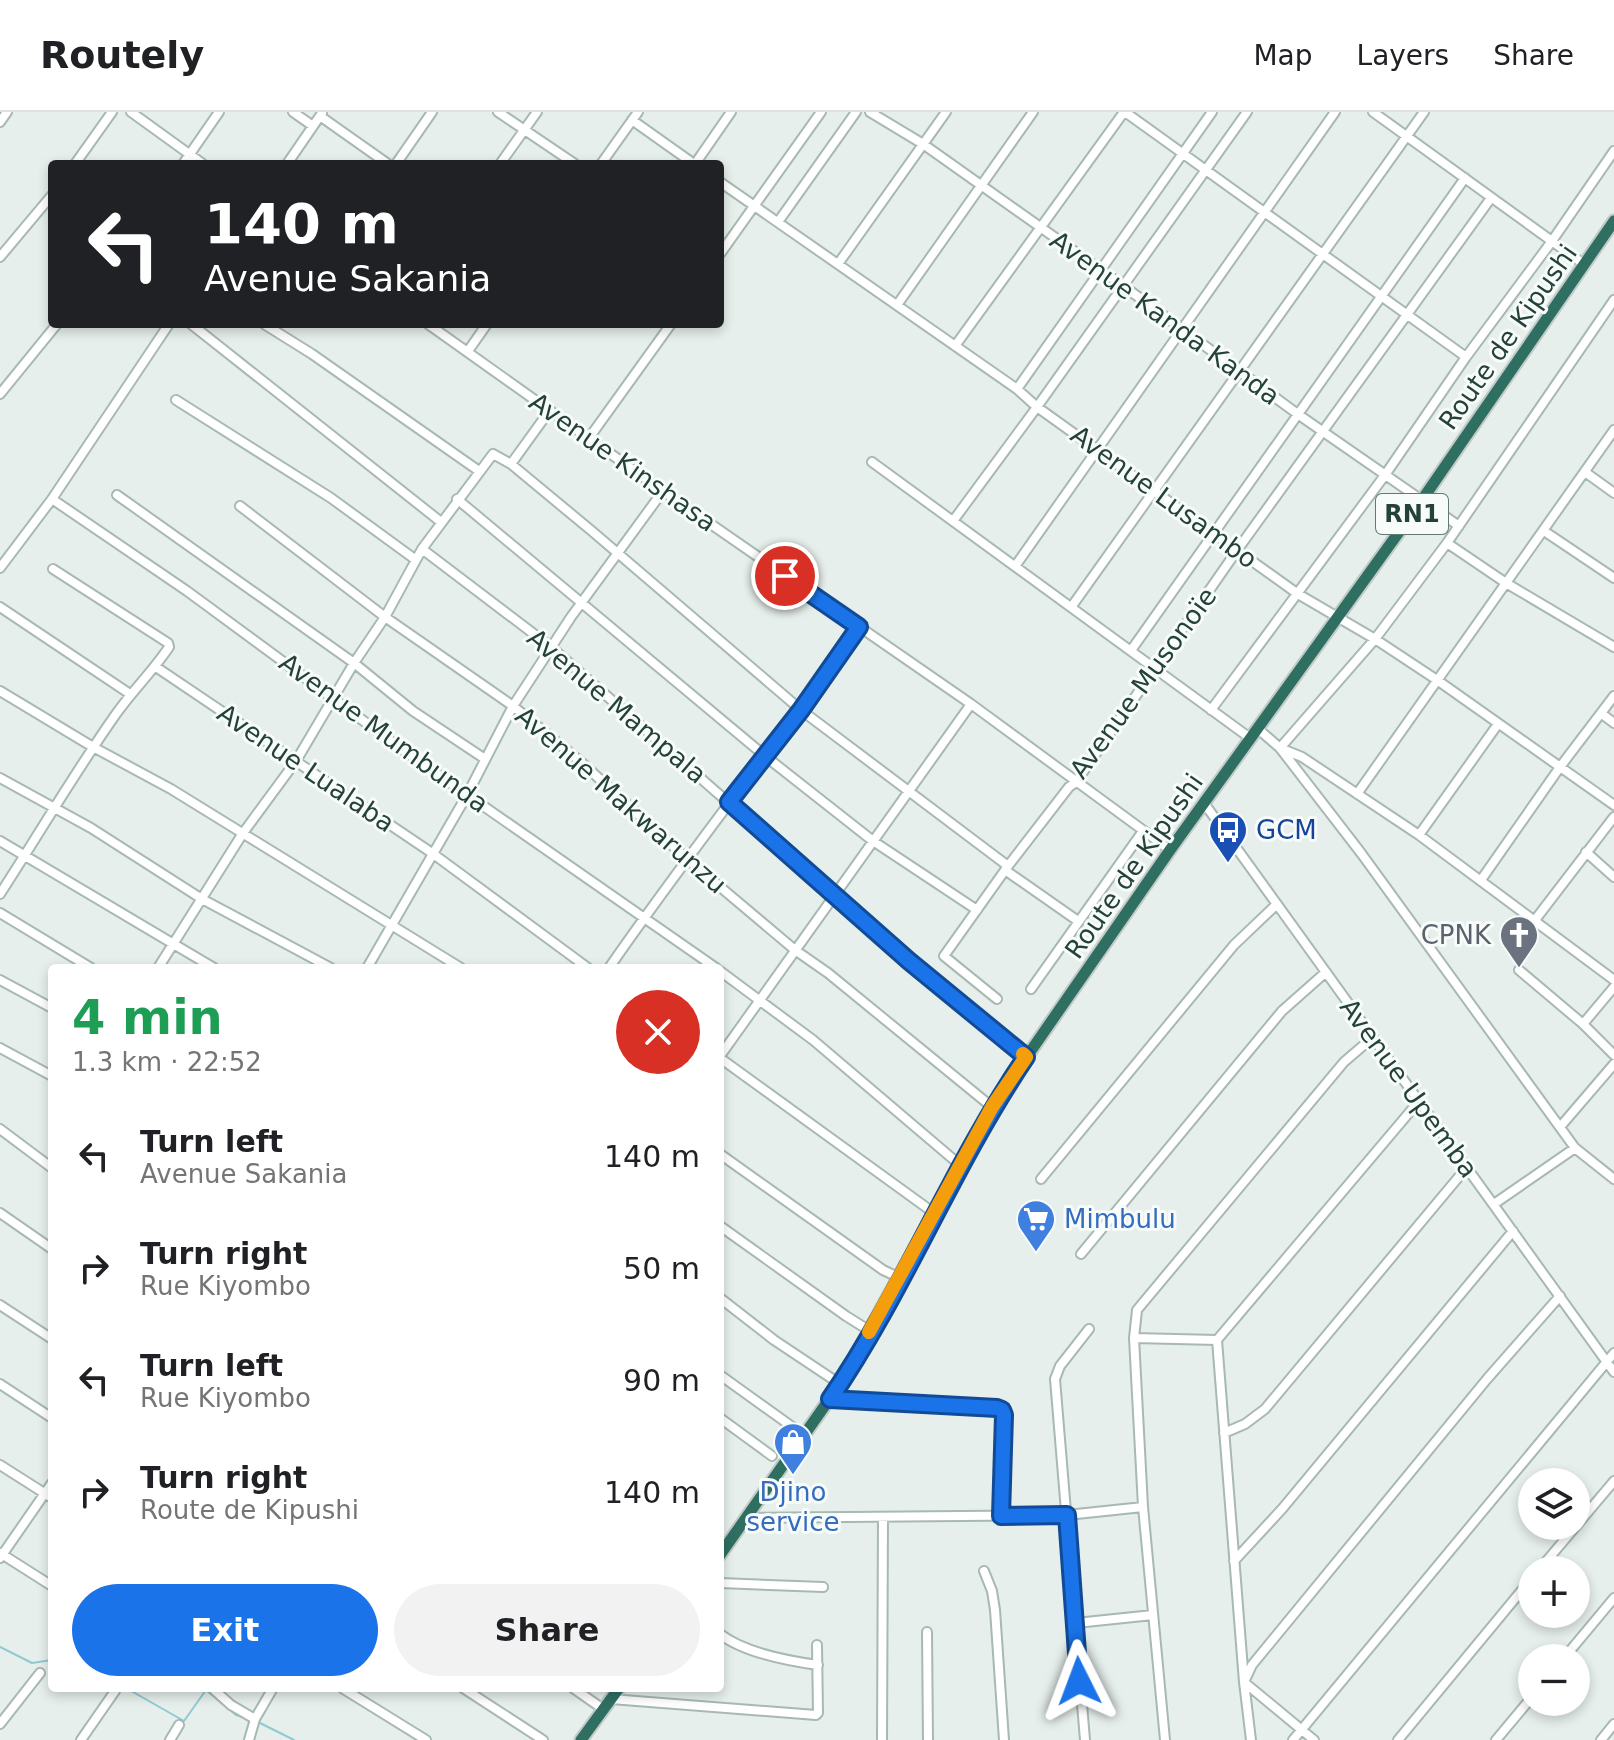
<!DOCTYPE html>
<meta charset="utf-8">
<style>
:root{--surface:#fff;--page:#f2f2f2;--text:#202124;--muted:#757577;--line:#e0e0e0;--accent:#1a73e8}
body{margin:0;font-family:"DejaVu Sans",sans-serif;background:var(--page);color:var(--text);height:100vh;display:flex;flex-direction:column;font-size:30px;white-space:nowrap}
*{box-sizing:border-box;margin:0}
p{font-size:26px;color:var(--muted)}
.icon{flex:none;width:44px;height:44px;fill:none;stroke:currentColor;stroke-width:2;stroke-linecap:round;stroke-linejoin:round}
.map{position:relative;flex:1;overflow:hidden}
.drawer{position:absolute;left:48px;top:852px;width:676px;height:728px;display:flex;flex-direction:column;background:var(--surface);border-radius:8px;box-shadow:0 4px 12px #0003}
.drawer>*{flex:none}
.top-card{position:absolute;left:48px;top:48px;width:676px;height:168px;border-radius:8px;box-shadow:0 4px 12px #0003;background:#202124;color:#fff;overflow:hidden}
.tools{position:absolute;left:1518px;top:1356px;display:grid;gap:16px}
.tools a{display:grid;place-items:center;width:72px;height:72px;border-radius:50%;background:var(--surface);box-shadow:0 4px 12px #0003;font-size:40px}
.pin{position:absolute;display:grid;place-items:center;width:68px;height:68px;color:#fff;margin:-34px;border:4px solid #fff;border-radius:50%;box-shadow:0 2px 8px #0007}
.me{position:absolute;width:88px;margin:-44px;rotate:357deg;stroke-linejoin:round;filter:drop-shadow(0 0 6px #0008)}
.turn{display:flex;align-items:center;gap:28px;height:168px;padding:0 24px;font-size:36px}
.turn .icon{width:104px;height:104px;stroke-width:2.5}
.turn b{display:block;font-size:56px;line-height:68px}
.round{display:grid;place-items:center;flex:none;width:84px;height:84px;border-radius:42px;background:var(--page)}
.headline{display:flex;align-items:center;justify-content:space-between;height:136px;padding:0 24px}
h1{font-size:48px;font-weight:800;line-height:60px;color:#1e9e55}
.primary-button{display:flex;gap:16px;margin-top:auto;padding:16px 24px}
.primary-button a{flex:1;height:92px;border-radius:48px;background:var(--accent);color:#fff;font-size:32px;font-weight:800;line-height:92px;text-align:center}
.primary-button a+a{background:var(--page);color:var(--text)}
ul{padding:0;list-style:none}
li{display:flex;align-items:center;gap:24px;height:112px;padding:0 24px}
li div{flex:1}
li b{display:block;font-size:30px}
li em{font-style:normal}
header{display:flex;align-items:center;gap:48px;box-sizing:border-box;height:112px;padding:0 40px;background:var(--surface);border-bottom:2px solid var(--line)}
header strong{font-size:38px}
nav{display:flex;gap:44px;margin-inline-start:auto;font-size:28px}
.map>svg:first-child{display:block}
</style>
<header>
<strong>Routely</strong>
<nav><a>Map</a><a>Layers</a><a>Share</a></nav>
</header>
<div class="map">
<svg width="1614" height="1628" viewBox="0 0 1614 1628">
<rect width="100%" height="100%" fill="#e6efeb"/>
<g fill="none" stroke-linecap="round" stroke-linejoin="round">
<path stroke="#8ec9d4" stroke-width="2" d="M0,1535L32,1551L52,1548
M126,1576L184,1609L206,1578L236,1603L243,1605
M256,1609L294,1628"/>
<defs>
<path id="minor" d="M131,0L203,52
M293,0L313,14
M498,0L575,52
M870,0L923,32L1122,173L1299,303L1459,414
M1125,0L1466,245
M1373,0L1585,153
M320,4L388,52
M632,8L694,52
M0,10L7,0
M75,52L112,0
M183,52L219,0
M287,52L322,1
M396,52L432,0
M500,52L537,0
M601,52L638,0
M695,52L731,0
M720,70L1017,277L1037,295L1298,482L1375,527L1437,568L1614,693
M778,110L856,0
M720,142L821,0
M0,145L52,83
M838,152L946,0
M1614,188L1447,431L1375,527L1280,636L1302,645L1419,723L1614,868
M897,193L1033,0
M191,212L441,410
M264,212L312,242L479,359
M428,212L663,379L971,592L1170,738
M955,234L1124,0
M468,239L487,212
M1017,277L1212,0
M0,282L57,212
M176,288L331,386L416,448
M589,326L671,212
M872,350L1250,626
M511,352L550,298
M1585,360L1614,381
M117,383L354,551L413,599L485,647
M52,387L187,479L403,638L716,856
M457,387L765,644L873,729L977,798
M240,394L385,505L513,594L581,650L687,747L795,838L828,861L992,995
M953,409L1037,295L1247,0
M1544,419L1614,466
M1447,431L1506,471L1614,535
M422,437L551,535L909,849L1026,945
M1016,453L1335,0
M0,456L52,387L169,212
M1072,494L1424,0
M0,495L130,582
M1132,537L1465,66
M156,555L432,741L588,856
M0,579L93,635L171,677L461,856
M1211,598L1385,363L1466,245L1552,129L1614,39
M1602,602L1614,611
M1257,616L1280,636L1361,741L1575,1036L1614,1067
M0,666L91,716L202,787L331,856
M1357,682L1614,318
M1204,691L1614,1260
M1419,723L1498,612
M0,729L214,856
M1586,740L1614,765
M1005,758L1078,809
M1481,768L1560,655L1614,584
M0,782C39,722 75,660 116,602C133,578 153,559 169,535L168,531L53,457
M0,801L91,856
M1535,808L1614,705
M158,856L243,721L296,649L354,551L385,505L422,437L493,342L511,352L593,420L801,598L1008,754
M367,856L467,683L513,594L571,505L663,379
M609,856C689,740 778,630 859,515
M1519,858L1583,912L1614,943
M720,859L813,928L960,1053
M0,868L52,896
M1031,877L1143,719
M997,887L944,844L1008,754L1069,675L1076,670L1238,437L1491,86
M1583,912L1614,875
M0,936L52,964
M720,944L971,592
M720,946L934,1101
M1560,1015L1614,952
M0,1017L52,1056
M720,1042L883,1158L900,1166
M1041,1067L1234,833L1277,792
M1494,1092L1575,1036
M0,1101L52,1137
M720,1114L846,1204L870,1219
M1081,1142L1282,899L1326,860
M720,1186L774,1228L840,1272
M0,1193L52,1227
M1134,1226L1217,1228
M1217,1228L1244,1570L1251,1628
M1217,1228L1419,989
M720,1263L805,1324
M0,1272L52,1306
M830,1287L1001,1297L1004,1303L1001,1404
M720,1306L772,1344
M1224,1321L1245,1312L1265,1297L1467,1055
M0,1353L52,1386
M747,1406L1067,1403L1143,1395
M0,1441L52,1474
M0,1446L52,1371
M1234,1449L1282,1397L1513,1119
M1539,1458L1614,1369
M984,1459L992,1479L995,1498L1004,1628
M720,1471L823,1475
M1076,1511L1153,1503
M927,1520L928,1628
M720,1522C743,1540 789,1549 818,1553
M1564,1546L1614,1486
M212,1576L231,1593L255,1607
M342,1576L426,1628
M463,1576L543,1628
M573,1576L603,1597
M611,1587L816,1603L818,1601L817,1533
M255,1607L273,1576
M0,1612L40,1561
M81,1628L115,1579
M170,1628L179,1613
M249,1628L255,1607
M882,1628L883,1406
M1085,1628L1055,1267L1060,1254L1089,1217
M1165,1628L1143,1395L1134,1226L1137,1198L1344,950L1372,926
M1293,1628L1614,1241
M1314,1628L1244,1570L1252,1553L1487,1267L1560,1184
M1398,1628L1532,1466
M1496,1628L1532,1585
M1601,1628L1614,1612"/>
<path id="highway" d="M720,1443L840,1272L992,995L1170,738L1422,388L1614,109
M581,1628L619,1576"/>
</defs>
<use href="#minor" stroke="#a8b8b2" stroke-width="12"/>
<use href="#highway" stroke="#c2cac8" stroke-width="15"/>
<use href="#minor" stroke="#fff" stroke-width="8"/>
<use href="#highway" stroke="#2f6f62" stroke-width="11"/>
</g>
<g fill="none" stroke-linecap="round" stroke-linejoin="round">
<defs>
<path id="route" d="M785,464L859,515L801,598L729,690L909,849L1026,945C952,1054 904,1179 830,1287L997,1296L1002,1298L1004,1303L1001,1404L1067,1403L1079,1569"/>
</defs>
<use href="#route" stroke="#114b97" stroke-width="20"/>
<use href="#route" stroke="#1a73e8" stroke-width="14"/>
<path stroke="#f59e0b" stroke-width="14" d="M869,1220L992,995L1026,945L1023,942"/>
</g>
<defs>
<symbol id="bus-pin" viewBox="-11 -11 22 30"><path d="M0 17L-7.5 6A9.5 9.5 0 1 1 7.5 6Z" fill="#1a4fb4" stroke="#f7fbf9"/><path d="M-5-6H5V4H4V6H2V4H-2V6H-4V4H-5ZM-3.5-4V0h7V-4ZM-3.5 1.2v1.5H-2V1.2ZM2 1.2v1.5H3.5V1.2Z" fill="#fff"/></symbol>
<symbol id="church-pin" viewBox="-11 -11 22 30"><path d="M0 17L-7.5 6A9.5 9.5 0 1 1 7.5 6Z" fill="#6b7280" stroke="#f7fbf9"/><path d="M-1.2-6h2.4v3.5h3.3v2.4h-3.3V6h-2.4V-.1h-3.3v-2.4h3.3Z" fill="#fff"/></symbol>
<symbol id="supermarket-pin" viewBox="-11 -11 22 30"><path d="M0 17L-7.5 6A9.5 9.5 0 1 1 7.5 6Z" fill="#3f7fe0" stroke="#f7fbf9"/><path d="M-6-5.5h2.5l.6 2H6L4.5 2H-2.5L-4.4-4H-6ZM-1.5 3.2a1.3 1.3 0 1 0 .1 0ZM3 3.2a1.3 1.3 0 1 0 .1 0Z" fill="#fff"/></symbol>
<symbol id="shop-pin" viewBox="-11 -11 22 30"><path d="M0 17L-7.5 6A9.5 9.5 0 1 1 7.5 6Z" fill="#3f7fe0" stroke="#f7fbf9"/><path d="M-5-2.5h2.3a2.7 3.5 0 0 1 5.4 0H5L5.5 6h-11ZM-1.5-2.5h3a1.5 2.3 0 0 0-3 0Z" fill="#fff"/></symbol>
</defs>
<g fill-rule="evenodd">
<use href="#bus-pin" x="1206" y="696" width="44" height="60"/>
<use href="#church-pin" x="1497" y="801" width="44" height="60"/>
<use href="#supermarket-pin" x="1014" y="1085" width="44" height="60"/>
<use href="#shop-pin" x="771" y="1308" width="44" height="60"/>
</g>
<g text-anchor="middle" stroke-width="6" stroke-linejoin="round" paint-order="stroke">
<rect fill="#f7fbf9" stroke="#637a73" stroke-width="2" x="1376" y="382" width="72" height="40" rx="6"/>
<g font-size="24" font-weight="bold" fill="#24423a">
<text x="1412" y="410">RN1</text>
</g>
<g font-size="26" fill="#24423a" stroke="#f7fbf9">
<text transform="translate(1165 206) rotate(36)" y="9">Avenue Kanda Kanda</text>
<text transform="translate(1508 225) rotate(-55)" y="9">Route de Kipushi</text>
<text transform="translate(623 350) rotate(35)" y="9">Avenue Kinshasa</text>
<text transform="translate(1164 385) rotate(36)" y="9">Avenue Lusambo</text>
<text transform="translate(1143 571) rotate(-54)" y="9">Avenue Musonoïe</text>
<text transform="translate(617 594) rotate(40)" y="9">Avenue Mampala</text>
<text transform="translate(384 621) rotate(36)" y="9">Avenue Mumbunda</text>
<text transform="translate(306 656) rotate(34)" y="9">Avenue Lualaba</text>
<text transform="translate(621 688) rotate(41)" y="9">Avenue Makwarunzu</text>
<text transform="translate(1134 754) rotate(-55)" y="9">Route de Kipushi</text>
<text transform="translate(1409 976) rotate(54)" y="9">Avenue Upemba</text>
</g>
<g font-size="26" fill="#164399" stroke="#f7fbf9" text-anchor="start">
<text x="1256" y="727">GCM</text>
</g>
<g font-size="26" fill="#5b616d" stroke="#f7fbf9" text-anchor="end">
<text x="1491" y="832">CPNK</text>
</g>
<g font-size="26" fill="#366cbe" stroke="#f7fbf9" text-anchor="start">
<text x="1064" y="1116">Mimbulu</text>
<text x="793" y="1389" text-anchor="middle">Djino<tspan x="793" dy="30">service</tspan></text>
</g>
</g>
</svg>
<div class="tools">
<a><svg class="icon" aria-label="layers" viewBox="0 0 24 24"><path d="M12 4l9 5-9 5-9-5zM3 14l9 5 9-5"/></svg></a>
<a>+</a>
<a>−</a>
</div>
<div class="pin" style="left:785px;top:464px;background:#d93025"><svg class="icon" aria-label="arrive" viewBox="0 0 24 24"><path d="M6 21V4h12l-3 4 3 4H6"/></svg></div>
<svg class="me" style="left:1079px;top:1569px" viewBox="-20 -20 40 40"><path d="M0-17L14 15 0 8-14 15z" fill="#1a73e8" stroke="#fff" stroke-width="4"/></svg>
<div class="top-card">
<div class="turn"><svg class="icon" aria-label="left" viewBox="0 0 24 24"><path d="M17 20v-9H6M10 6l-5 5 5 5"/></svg><div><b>140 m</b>Avenue Sakania</div></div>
</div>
<section class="drawer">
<div class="headline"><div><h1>4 min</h1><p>1.3 km · 22:52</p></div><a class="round" style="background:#d93025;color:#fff"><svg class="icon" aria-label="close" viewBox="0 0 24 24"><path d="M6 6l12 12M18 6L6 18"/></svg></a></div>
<ul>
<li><svg class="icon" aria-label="left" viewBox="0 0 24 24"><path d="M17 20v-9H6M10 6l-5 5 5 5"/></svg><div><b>Turn left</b><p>Avenue Sakania</p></div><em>140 m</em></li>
<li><svg class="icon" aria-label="right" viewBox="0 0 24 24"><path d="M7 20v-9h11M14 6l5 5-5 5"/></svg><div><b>Turn right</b><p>Rue Kiyombo</p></div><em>50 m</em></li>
<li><svg class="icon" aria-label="left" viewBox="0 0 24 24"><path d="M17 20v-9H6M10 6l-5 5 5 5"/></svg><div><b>Turn left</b><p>Rue Kiyombo</p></div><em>90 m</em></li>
<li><svg class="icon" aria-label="right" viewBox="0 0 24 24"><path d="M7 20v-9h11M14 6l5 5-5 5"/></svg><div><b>Turn right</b><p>Route de Kipushi</p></div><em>140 m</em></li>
</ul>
<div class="primary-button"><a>Exit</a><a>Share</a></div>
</section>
</div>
